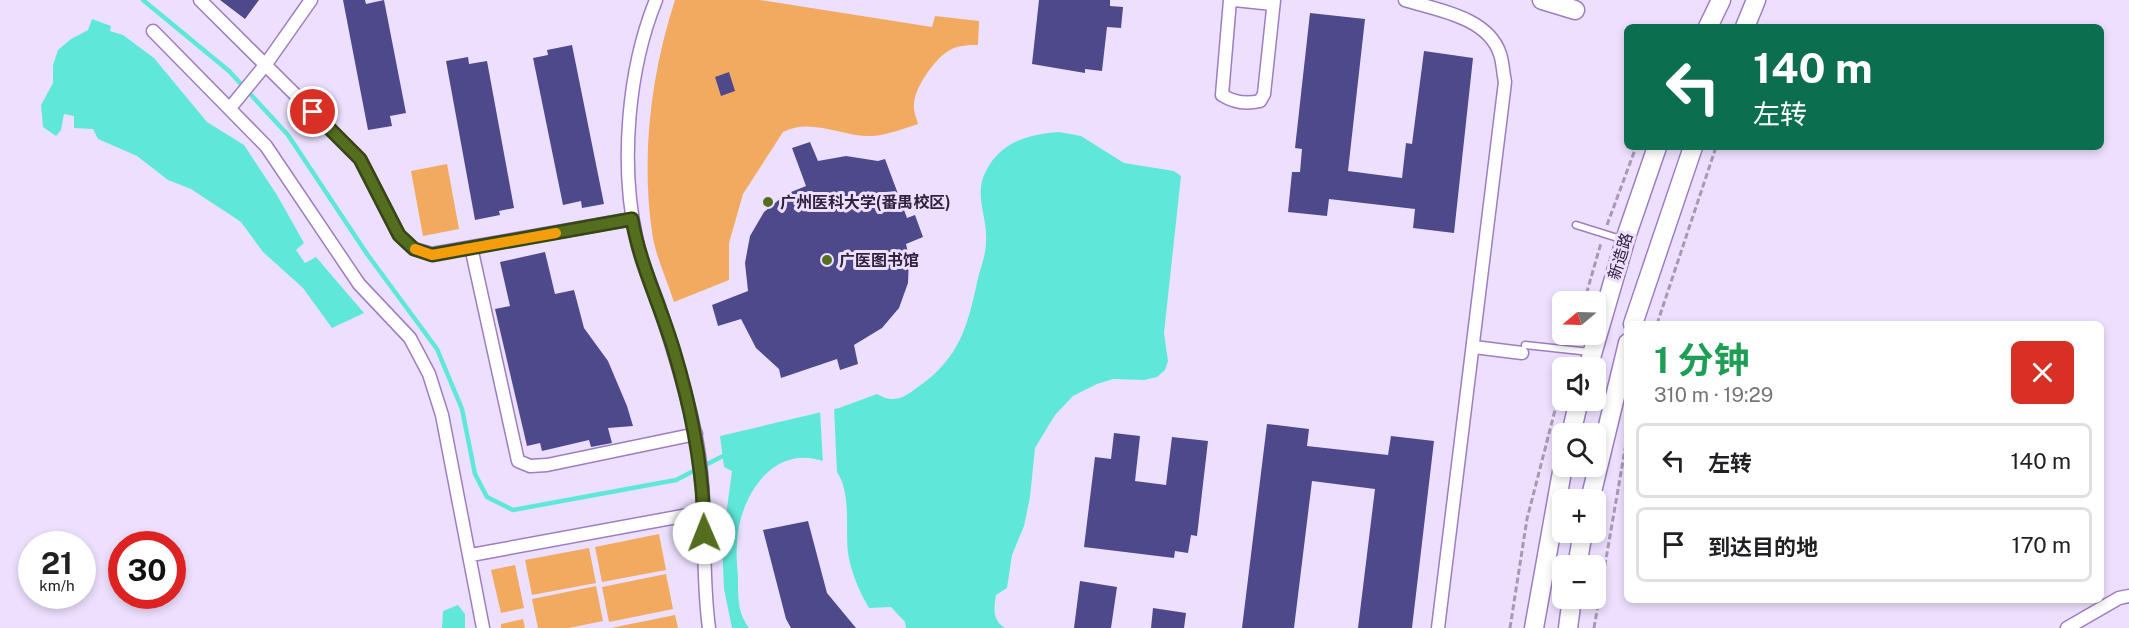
<!DOCTYPE html>
<html lang="zh">
<meta charset="utf-8">
<style>
:root{--surface:#fff;--page:#f6f6f6;--text:#202124;--muted:#757577;--line:#e0e0e0}
body{margin:0;font-family:"Public Sans","Noto Sans SC",sans-serif;background:var(--page);color:var(--text);height:100vh;display:flex;flex-direction:column;font-size:22px;white-space:nowrap}
*{box-sizing:border-box;margin:0}
p{font-size:20px;color:var(--muted)}
.icon{flex:none;width:33px;height:33px;fill:none;stroke:currentColor;stroke-width:2;stroke-linecap:round;stroke-linejoin:round}
.map{position:relative;flex:1;overflow:hidden}
.panel{position:absolute;left:1624px;top:321px;width:480px;height:282px;display:flex;flex-direction:column;background:var(--surface);border-radius:9px;box-shadow:0 3px 9px #0003}
.panel>*{flex:none}
.guide{position:absolute;left:1624px;top:24px;width:480px;height:126px;border-radius:9px;box-shadow:0 3px 9px #0003;background:#0b6e4f;color:#fff;overflow:hidden}
.needle{width:39px;rotate:251deg}
.buttons{position:absolute;left:1552px;top:291px;display:grid;gap:12px}
.buttons a{display:grid;place-items:center;width:54px;height:54px;border-radius:9px;background:var(--surface);box-shadow:0 3px 9px #0003;font-size:30px}
.speed{position:absolute;left:18px;top:531px;display:flex;gap:12px;font-size:30px;font-weight:700;text-align:center}
.speed>*{display:grid;place-content:center;width:78px;height:78px;border-radius:50%;background:var(--surface);box-shadow:0 3px 9px #0003;line-height:1}
.speed small{font-size:15px;font-weight:400}
.speed .limit{border:9px solid #d22;background:#fff;color:#111}
.pin{position:absolute;display:grid;place-items:center;width:51px;height:51px;color:#fff;margin:-26px;border:3px solid #fff;border-radius:50%;box-shadow:0 2px 6px #0007}
.me{position:absolute;width:66px;margin:-33px;rotate:359deg;stroke-linejoin:round;filter:drop-shadow(0 0 4px #0008)}
.turn{display:flex;align-items:center;gap:21px;height:126px;padding:0 30px;font-size:27px}
.turn .icon{width:78px;height:78px;stroke-width:2.5}
.turn b{display:block;font-size:42px;line-height:51px}
.round{display:grid;place-items:center;flex:none;width:63px;height:63px;border-radius:9px;background:var(--page)}
.head{display:flex;align-items:center;justify-content:space-between;height:102px;padding:0 30px}
h1{font-size:36px;font-weight:700;line-height:45px;color:#1e9e55}
ul{padding:0;list-style:none}
li{display:flex;align-items:center;gap:18px;height:75px;margin:0 12px 9px;padding:0 18px;border:3px solid var(--line);border-radius:9px}
li div{flex:1}
li b{display:block;font-size:22px}
li em{font-style:normal}
.map>svg:first-child{display:block}
</style>
<div class="map">
<svg width="2129" height="628" viewBox="0 0 2129 628">
<rect width="100%" height="100%" fill="#ede0fe"/>
<path fill="#f1aa60" d="M675,0H760L932,27L935,16L979,21L978,45C969,45 959,45 950,50C935,58 914,88 914,105C913,111 917,119 918,124C903,129 887,135 872,136C842,137 811,117 783,132L743,194L729,243V280L674,302C667,280 655,255 652,232C641,155 651,74 675,0Z
M447,164L459,229L423,236L411,171Z
M659,534L666,570L602,582L595,547Z
M589,548L596,583L532,595L525,560Z
M515,565L524,608L501,613L491,570Z
M666,574L673,609L609,622L602,587Z
M596,586L603,621L569,628H538L532,599Z
M675,615L678,628H611Z
M523,619L525,628H501V624Z"/>
<path fill="#5fe8d9" d="M92,19L111,26L110,31L123,35L154,58L207,122L244,145L277,195L304,243L296,250L305,263L316,257L364,313L332,328L303,288L263,252L241,222L191,189L168,180L137,156L98,139L93,129L74,128V116L64,114L61,130L56,136L43,127L41,105L53,83V65L58,50L71,39L88,30Z
M1059,132L1081,136L1124,163L1174,171L1181,176L1164,333L1168,361L1165,370L1157,377L1144,380L1113,379L1097,384L1073,396L1055,415L1035,448L1030,497L1024,526L1012,555L1007,588L996,595C994,608 992,620 1005,628H906L905,622L891,607L869,608C859,591 851,572 848,553C844,522 857,467 815,459C768,449 738,502 737,544C736,554 737,565 738,576C738,594 737,613 749,628H732L724,589L722,545L732,471L724,467L720,436L839,408L877,394C894,404 903,398 918,387C960,358 968,325 978,278C981,267 986,254 986,242C988,217 973,195 986,171C1000,142 1029,134 1059,132Z
M458,605L465,614V628H442L443,611Z"/>
<path fill="#ede0fe" d="M834,407L837,473L823,465L820,410Z"/>
<g fill="none" stroke-linecap="round" stroke-linejoin="round">
<path stroke="#5fe8d9" stroke-width="4.5" d="M143,0L229,71L288,135L367,254L437,349L462,409L475,474L487,497L513,510L676,480L723,456"/>
</g>
<path fill="#4e498b" d="M220,0H259L245,19Z
M343,0H365L366,4L384,0L406,113L390,116L392,126L368,130Z
M1039,0H1110V6L1123,7L1121,28L1107,27L1102,71L1085,69V73L1032,64Z
M1310,13L1365,19L1348,171L1402,178L1406,143L1412,144L1424,51L1473,58L1454,233L1413,228L1415,209L1329,199L1327,216L1288,212L1292,172H1300L1302,149L1295,148Z
M572,45L604,204L582,208L581,201L563,205L533,58L548,55L547,50Z
M468,57L469,64L487,61L514,208L499,211L500,215L475,220L446,61Z
M729,72L735,91L721,96L715,77Z
M810,142L818,161L846,156L878,161L885,159L907,218L915,215L923,237L906,244L909,257L908,283L899,308L882,328L854,345L858,364L840,370L837,359L781,378L779,369L756,348L741,319L718,326L712,305L748,291L745,263L750,236L764,212L786,194L806,186L792,148Z
M545,252L555,294L574,290L584,328L608,361L627,406L633,426L608,428L612,443L591,447L589,440L542,451L540,443L527,446L495,309L510,306L500,262Z
M1267,424L1309,429L1307,446L1388,455L1391,436L1434,441L1412,628H1358L1375,489L1312,481L1294,628H1242Z
M1114,433L1140,436L1135,481L1166,485L1172,437L1208,441L1197,536L1191,535L1188,553L1175,551L1174,558L1084,547L1095,457L1111,459Z
M808,521L827,593L856,628H791L786,619L763,530Z
M1080,581L1117,587L1111,628H1074Z
M1153,608L1186,613L1184,628H1151Z"/>
<g fill="none" stroke-linecap="round" stroke-linejoin="round">
<defs>
<path id="lane" d="M1576,225L1624,240
M1525,345L1590,352"/>
<path id="street" d="M200,0L360,159L399,235L414,249L432,254L632,219
M656,0C628,69 620,163 636,237C640,260 651,284 659,306C673,348 686,390 695,433C709,498 700,563 709,628
M1230,0L1222,95C1233,102 1247,104 1260,101L1264,94L1274,0
M1234,0L1273,4
M1405,0C1437,10 1488,17 1500,54C1503,63 1503,73 1505,82L1438,628
M153,31L266,146L359,284L410,338L429,374L442,415L483,628
M230,108L266,64L311,0
M471,247L518,461L530,466L547,465L696,434
M1474,347L1522,353
M471,555L704,512
M2067,628L2119,598L2129,596"/>
<path id="secondary" d="M1542,0L1575,10
M1708,27L1721,0
M1745,27L1756,0
M1633,324L1693,147
M1588,368L1627,234L1657,147
M1571,434L1579,400
M1590,500L1628,343
M1577,566L1583,532
M1534,628L1563,466
M1568,628L1572,598"/>
</defs>
<use href="#lane" stroke="#9e7dc2" stroke-width="9"/>
<use href="#street" stroke="#9e7dc2" stroke-width="15"/>
<use href="#secondary" stroke="#9e7dc2" stroke-width="21"/>
<path stroke="#a699b6" stroke-width="3" stroke-dasharray="6 3" stroke-linecap="butt" d="M1607,225L1636,147
M1584,302L1601,243
M1657,324L1716,147
M1510,628L1527,519L1563,379
M1594,628L1628,432"/>
<use href="#lane" stroke="#fff" stroke-width="6"/>
<use href="#street" stroke="#fff" stroke-width="12"/>
<use href="#secondary" stroke="#fff" stroke-width="18"/>
</g>
<g fill="none" stroke-linecap="round" stroke-linejoin="round">
<defs>
<path id="route" d="M313,112L360,159L399,235L414,249L432,255L632,219C640,265 661,307 674,351C692,411 704,471 704,533"/>
</defs>
<use href="#route" stroke="#374714" stroke-width="15"/>
<use href="#route" stroke="#546d1e" stroke-width="10"/>
<path stroke="#f59e0b" stroke-width="10" d="M415,249L432,255L556,233"/>
</g>
<g fill="#546d1e" stroke="#ede0fe" stroke-width="2">
<circle cx="768" cy="202" r="6"/>
<circle cx="827" cy="260" r="6"/>
</g>
<g text-anchor="middle" stroke-width="6" stroke-linejoin="round" paint-order="stroke">
<g font-size="16" font-weight="bold" fill="#30223e" stroke="#ede0fe" text-anchor="start">
<text x="780" y="208">广州医科大学(番禺校区)</text>
<text x="839" y="266">广医图书馆</text>
</g>
<g font-size="16" fill="#30223e" stroke="#ede0fe">
<text transform="translate(1620 256) rotate(-73)" y="6">新造路</text>
</g>
</g>
</svg>
<div class="buttons">
<a><svg class="needle" viewBox="-14 -14 28 28"><path d="M0-13l5 13h-10z" fill="#e53935"/><path d="M0 13l5-13h-10z" fill="#757577"/></svg></a>
<a><svg class="icon" aria-label="sound" viewBox="0 0 24 24"><path d="M4 9h4l5-4v14l-5-4H4zM17 9q2 3 0 6"/></svg></a>
<a><svg class="icon" aria-label="search" viewBox="0 0 24 24"><circle cx="10" cy="10" r="6"/><path d="M15 15l6 6"/></svg></a>
<a>+</a>
<a>−</a>
</div>
<div class="speed"><div>21<small>km/h</small></div><div class="limit">30</div></div>
<div class="pin" style="left:313px;top:112px;background:#d93025"><svg class="icon" aria-label="arrive" viewBox="0 0 24 24"><path d="M6 21V4h12l-3 4 3 4H6"/></svg></div>
<svg class="me" style="left:704px;top:533px" viewBox="-20 -20 40 40"><circle r="19" fill="#fff"/><path d="M0-13L10 11 0 6-10 11z" fill="#546d1e"/></svg>
<div class="guide">
<div class="turn"><svg class="icon" aria-label="left" viewBox="0 0 24 24"><path d="M17 20v-9H6M10 6l-5 5 5 5"/></svg><div><b>140 m</b>左转</div></div>
</div>
<section class="panel">
<div class="head"><div><h1>1 分钟</h1><p>310 m · 19:29</p></div><a class="round" style="background:#d93025;color:#fff"><svg class="icon" aria-label="close" viewBox="0 0 24 24"><path d="M6 6l12 12M18 6L6 18"/></svg></a></div>
<ul>
<li><svg class="icon" aria-label="left" viewBox="0 0 24 24"><path d="M17 20v-9H6M10 6l-5 5 5 5"/></svg><div><b>左转</b></div><em>140 m</em></li>
<li><svg class="icon" aria-label="arrive" viewBox="0 0 24 24"><path d="M6 21V4h12l-3 4 3 4H6"/></svg><div><b>到达目的地</b></div><em>170 m</em></li>
</ul>
</section>
</div>
